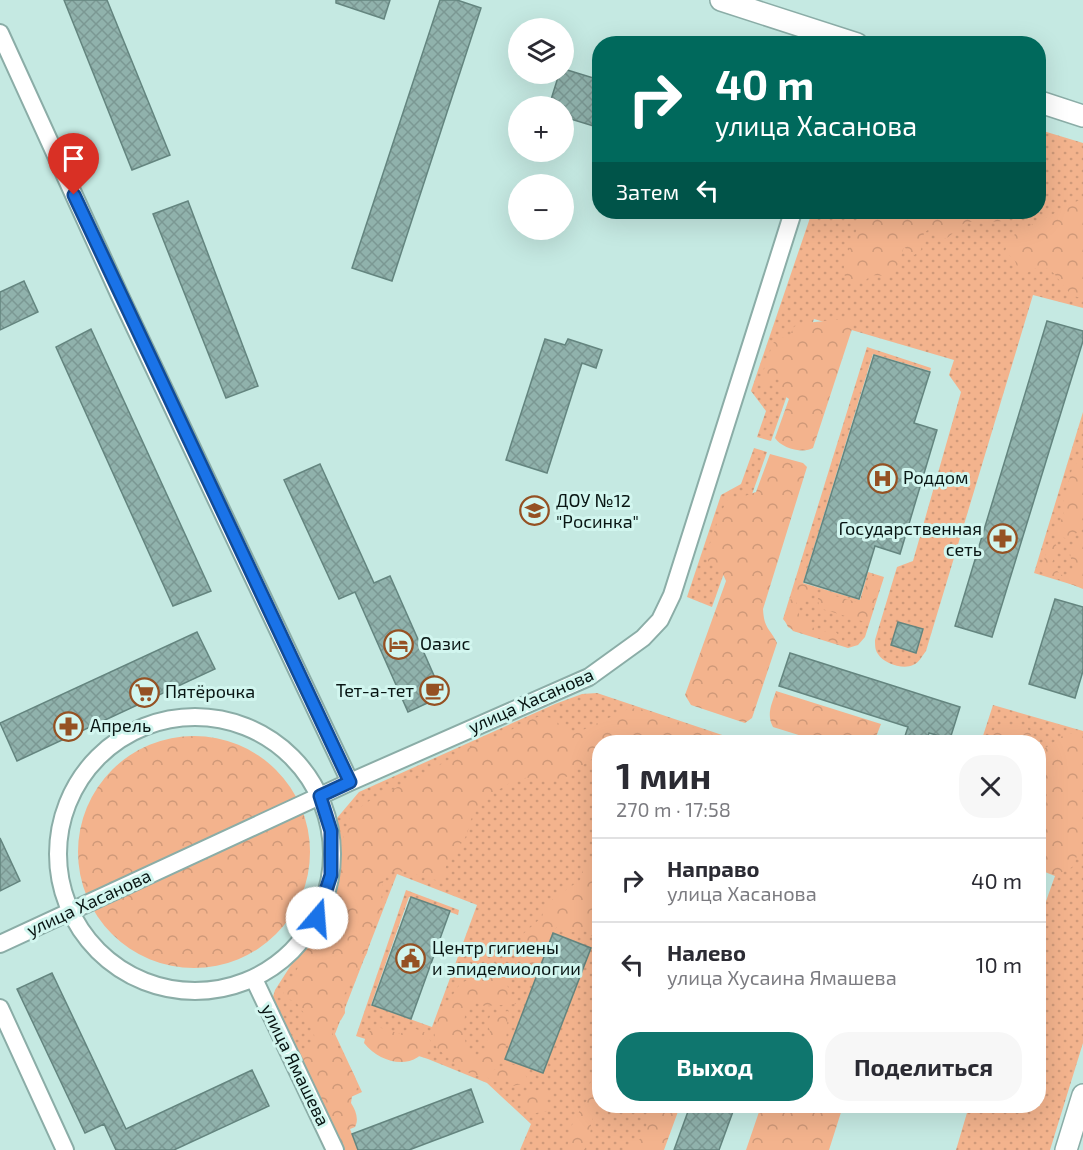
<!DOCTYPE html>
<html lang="ru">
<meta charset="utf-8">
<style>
:root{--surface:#fff;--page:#f7f7f7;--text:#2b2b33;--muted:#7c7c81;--line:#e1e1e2;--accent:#0f766e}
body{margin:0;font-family:"Exo 2",sans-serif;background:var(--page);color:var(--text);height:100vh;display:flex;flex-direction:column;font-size:22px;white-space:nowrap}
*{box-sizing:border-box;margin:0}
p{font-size:20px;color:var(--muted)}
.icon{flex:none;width:33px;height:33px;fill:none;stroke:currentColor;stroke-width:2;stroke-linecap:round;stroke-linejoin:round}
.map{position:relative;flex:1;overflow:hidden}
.details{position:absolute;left:592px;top:735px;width:454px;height:378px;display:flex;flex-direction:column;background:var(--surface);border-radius:24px;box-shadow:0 6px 24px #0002}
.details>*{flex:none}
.hud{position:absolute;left:592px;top:36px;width:454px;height:183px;border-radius:24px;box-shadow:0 6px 24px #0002;background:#00695c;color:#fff;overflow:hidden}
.controls{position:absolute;left:508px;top:18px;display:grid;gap:12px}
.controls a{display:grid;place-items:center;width:66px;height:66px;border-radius:50%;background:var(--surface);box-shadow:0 6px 24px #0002;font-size:30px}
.pin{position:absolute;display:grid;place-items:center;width:51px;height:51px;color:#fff;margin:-62px -26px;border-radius:50% 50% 50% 0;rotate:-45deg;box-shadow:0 0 6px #0007}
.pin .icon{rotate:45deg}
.me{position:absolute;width:66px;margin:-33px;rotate:18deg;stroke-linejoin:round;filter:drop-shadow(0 0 4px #0008)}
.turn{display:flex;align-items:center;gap:21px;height:126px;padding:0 24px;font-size:27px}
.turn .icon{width:78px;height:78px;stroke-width:2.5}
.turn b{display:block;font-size:42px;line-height:51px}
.then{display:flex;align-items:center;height:57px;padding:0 24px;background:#0003;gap:12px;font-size:22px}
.round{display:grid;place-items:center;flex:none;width:63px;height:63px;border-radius:24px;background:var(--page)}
.head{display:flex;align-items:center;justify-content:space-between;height:102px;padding:0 24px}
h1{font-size:36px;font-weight:700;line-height:45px}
.action{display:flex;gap:12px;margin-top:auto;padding:12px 24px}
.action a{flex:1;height:69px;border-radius:24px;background:var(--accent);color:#fff;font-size:24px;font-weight:700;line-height:69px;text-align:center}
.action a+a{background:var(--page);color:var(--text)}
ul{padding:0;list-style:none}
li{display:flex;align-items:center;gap:18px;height:84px;padding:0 24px;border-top:2px solid var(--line)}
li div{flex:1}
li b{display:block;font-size:22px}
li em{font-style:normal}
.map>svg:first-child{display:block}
</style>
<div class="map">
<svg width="1083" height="1150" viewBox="0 0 1083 1150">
<defs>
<pattern id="grass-dots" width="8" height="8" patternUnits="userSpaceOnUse" patternTransform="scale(1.5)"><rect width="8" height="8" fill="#f3b38d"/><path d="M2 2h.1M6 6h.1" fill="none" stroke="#cf9979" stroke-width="1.8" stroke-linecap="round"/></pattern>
<pattern id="forest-crowns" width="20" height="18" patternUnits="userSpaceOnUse" patternTransform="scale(1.5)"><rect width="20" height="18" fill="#f3b38d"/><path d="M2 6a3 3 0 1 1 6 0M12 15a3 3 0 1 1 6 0" fill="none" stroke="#cf9979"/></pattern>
<pattern id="building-cross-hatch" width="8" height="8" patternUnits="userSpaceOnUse" patternTransform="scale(1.5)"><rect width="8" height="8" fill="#90b2ac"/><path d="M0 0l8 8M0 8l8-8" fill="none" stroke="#7b9893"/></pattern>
</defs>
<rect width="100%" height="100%" fill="#c5e9e2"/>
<path fill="url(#grass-dots)" d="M1040,130L1083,143V308L1033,295L926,651C922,656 919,663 913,665C903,670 883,663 878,654C875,650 875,645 875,640L897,567L913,561L961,392L949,375L954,360L814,319L771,441L757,437L766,411L751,391L812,212H1040Z
M867,347L931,368L930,371L873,354L803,583L860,600L868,572L884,577L865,637L858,645L848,648L793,631L783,619Z
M1083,412V588L1034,573Z
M754,448L767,452L712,607L687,597L721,495L741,484Z
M597,693L743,742H600V1106H678L661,1150H520L531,1124L487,1083L428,1059L356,1036L406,890L459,910L458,915L409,897L371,1005L432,1027L477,905L397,874L335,1034L362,1092L318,1112L272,1000L275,990L320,920L336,875L337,818L359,792L555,704L582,694Z
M993,705L1083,731V1043L1050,1150H956L969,1106H1040V918L1055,876L1040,870V742H981Z"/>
<path fill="url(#forest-crowns)" d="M1083,198V298H1082C1077,297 1072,296 1069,292C1055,278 1050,256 1026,274L1019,272L1015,261L1005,251L1010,238L1022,229L1038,222Z
M863,212H1021L1005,216L1002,221C992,223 973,219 963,224C952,229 953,240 939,239L934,232L928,230L924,233L921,250L914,255L904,247L895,272L887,276L871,275L865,281L848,282L844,274V264Z
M844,317H851L854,319L853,326L813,448C803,454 781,448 775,438L789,399C778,392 779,386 779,375L766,384L763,383L761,378L773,343L779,338L790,336C790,336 793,328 793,328C800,320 833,323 844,317Z
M770,454L803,463L807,467L763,609C764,629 770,628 777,643L752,718L745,723L691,705L685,695L726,581L718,563L709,562L707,559V552L721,512L729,497L739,498L756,492Z
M1083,460V517L1079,531L1068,540L1054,532L1058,522L1065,517L1062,507L1073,465Z
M1083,537V589L1041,572L1049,541L1054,542L1058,548L1052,563L1058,572L1064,577L1073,569L1069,548Z
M803,563L807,565L802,584L813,587V590L806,599L799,600L796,603C798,621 810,628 826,632L830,629L835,631L842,639L841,644L795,631L788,627L784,619Z
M870,573L883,579L868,621L865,622L819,608L818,598L825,593L860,603Z
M776,691L881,724L874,742H821L773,727C766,714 772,704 776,691Z
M630,708L645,710L733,742H600V756C585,760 575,775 561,779C547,783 533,775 520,779C507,782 478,803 473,815C469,823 469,833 463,841C454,855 443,860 445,881C426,881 410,868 390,872L383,882L380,911L373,925L367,953L344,995L345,1013L341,1020L333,1024C326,1046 372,1081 352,1096L351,1103C356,1111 359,1119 355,1127L350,1129L358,1150H337L326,1124L327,1113L299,1062C302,1054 306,1053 311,1047C322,1034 303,1012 295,1001L283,998L284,988L293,977L332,901L339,880L344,835L351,814L372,799L419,777L481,741L502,736L522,723L540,716L552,718L572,735Z
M996,727H1027L1031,735L1021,742H987L988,738Z
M1065,734H1083V837L1074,865C1064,875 1052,874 1040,869V829L1043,826L1047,799L1045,782H1040V752Z
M78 852a116 116 0 1 1 232 0a116 116 0 1 1-232 0Z
M600,857V937H593L584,930L565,933L557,927L544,941L540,957L534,964L524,961L517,951L523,934L542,917L545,905L580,880L584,865Z
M480,973L494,974L506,979L509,992L516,1004L484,1006L476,1002L464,1009L465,1017L461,1027L465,1038L466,1048L475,1057L485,1048L490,1031L487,1023L491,1014L508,1011L506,1043L503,1059C496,1064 487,1073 479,1075C467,1077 444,1054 436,1047L434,1029L441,1012L460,984Z
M375,1026L400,1034L411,1027L426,1033L431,1042C416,1072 382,1065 364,1043L366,1035Z
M600,1058V1094L591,1124L590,1139L584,1150H571L567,1148L572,1125L581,1108L588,1099L589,1086Z
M509,1063L522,1068L527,1078L521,1084L513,1086L507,1081L494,1082L483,1075Z
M539,1090L546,1093L547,1111L531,1114L521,1102L526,1093Z
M647,1106H680L664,1150H624C647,1138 648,1130 647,1106Z
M761,1106H843L829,1150H746Z"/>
<path fill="url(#building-cross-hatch)" stroke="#64857f" stroke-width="1.5" d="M64,0H107L170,155L132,170Z
M336,0H390L384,19L336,3Z
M440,0H457L481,8L392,281L352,268Z
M564,69L600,80V128L564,117V106H549L559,74H564Z
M188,201L258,386L226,398L153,214Z
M24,281L38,312L0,330V292Z
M1047,321L1083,331V341L992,637L955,626Z
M91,329L211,591L173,606L56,347Z
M545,339L565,345L568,339L602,350L596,368L582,363L547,473L506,460Z
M874,355L930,372L914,423L937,430L900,554L875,546L859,599L804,582Z
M320,464L374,583L390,576L443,696L408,712L355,592L339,599L284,480Z
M1055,599L1083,607V671L1075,698L1029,684Z
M898,622L923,629L916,653L891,645Z
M197,632L215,669L17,761L0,723Z
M790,653L960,707L950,739L929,733L926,742H903L908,727L779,686Z
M0,838L20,881L0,891Z
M411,897L450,911L411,1019L372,1005Z
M553,933L591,948L543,1073L505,1059Z
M52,973L126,1129L252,1070L269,1106L174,1150H116L104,1124L85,1133L17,989Z
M471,1089L483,1122L409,1150H358L352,1134Z
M690,1106H735L719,1150H674Z"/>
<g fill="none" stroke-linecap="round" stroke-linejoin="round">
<defs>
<path id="minor" d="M0,33L120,296L350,782
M58 854a137 137 0 1 1 274 0a137 137 0 1 1-274 0Z
M0,944L350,782L589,677L643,638L660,620L672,595L793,212
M254,979L335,1150
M0,1008L65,1150"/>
<path id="tertiary" d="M721,0L857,44
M1040,102L1083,116
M1066,1150L1083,1095"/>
</defs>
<use href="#minor" stroke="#8bada7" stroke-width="20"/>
<use href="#tertiary" stroke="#8bada7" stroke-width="24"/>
<use href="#minor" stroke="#fff" stroke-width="16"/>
<use href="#tertiary" stroke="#fff" stroke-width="21"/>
</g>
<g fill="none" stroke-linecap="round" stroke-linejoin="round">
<defs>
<path id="route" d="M74,195L350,782L320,796L331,831V875L317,918"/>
</defs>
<use href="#route" stroke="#114b97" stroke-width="15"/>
<use href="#route" stroke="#1a73e8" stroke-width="10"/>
</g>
<defs>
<symbol id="hospital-ring" viewBox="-11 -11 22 22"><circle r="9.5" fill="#d2f6ef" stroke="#955123" stroke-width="1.5"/><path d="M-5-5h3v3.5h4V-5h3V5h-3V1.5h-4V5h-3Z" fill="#955123"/></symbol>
<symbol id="school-ring" viewBox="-11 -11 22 22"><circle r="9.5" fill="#d2f6ef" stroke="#955123" stroke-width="1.5"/><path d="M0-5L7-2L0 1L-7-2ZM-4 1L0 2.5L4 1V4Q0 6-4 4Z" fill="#955123"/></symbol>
<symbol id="pharmacy-ring" viewBox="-11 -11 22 22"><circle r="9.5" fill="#d2f6ef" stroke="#955123" stroke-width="1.5"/><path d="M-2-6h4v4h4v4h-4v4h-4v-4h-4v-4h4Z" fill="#955123"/></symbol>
<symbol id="hotel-ring" viewBox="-11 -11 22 22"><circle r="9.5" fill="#d2f6ef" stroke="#955123" stroke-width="1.5"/><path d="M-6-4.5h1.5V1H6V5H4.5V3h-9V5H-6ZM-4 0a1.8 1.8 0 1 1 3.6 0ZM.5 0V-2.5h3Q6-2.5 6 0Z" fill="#955123"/></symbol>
<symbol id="cafe-ring" viewBox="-11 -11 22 22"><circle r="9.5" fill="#d2f6ef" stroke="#955123" stroke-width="1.5"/><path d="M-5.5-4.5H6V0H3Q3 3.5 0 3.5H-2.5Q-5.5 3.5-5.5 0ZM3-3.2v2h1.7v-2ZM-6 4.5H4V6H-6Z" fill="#955123"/></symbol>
<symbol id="supermarket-ring" viewBox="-11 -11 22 22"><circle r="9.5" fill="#d2f6ef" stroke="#955123" stroke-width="1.5"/><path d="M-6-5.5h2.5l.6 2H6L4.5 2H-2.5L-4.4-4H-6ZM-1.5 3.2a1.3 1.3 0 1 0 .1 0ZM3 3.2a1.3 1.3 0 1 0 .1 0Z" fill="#955123"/></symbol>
<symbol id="civic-ring" viewBox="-11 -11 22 22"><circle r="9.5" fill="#d2f6ef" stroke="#955123" stroke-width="1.5"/><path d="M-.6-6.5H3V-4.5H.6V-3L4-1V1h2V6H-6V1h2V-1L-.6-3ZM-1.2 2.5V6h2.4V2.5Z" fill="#955123"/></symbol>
</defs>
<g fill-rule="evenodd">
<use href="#hospital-ring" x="866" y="462" width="33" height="33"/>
<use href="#school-ring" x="518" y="494" width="33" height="33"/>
<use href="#pharmacy-ring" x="986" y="522" width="33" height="33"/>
<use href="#hotel-ring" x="382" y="628" width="33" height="33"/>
<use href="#cafe-ring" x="418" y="674" width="33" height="33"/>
<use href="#supermarket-ring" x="128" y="676" width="33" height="33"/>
<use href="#pharmacy-ring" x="52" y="710" width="33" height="33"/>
<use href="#civic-ring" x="394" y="942" width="33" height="33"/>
</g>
<g text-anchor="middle" stroke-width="6" stroke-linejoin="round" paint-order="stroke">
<g font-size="18" fill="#081513" stroke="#d2f6ef" text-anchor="start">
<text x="903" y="484">Роддом</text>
<text x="556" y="507">ДОУ №12<tspan x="556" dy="21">"Росинка"</tspan></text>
<text x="982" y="535" text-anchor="end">Государственная<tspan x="982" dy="21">сеть</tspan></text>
<text x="420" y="650">Оазис</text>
<text x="414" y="697" text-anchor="end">Тет-а-тет</text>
<text x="165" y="698">Пятёрочка</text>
<text x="90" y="732">Апрель</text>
<text x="432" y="954">Центр гигиены<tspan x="432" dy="21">и эпидемиологии</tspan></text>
</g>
<g font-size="18" fill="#081513" stroke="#d2f6ef">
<text transform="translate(531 701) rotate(-24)" y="6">улица Хасанова</text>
<text transform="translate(89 903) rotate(-25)" y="6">улица Хасанова</text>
<text transform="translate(295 1065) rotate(64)" y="6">улица Ямашева</text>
</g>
</g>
</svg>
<div class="controls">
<a><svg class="icon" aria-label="layers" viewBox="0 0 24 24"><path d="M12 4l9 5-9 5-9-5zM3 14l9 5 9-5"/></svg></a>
<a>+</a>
<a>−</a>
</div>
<div class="pin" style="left:74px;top:195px;background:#d93025"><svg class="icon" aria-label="arrive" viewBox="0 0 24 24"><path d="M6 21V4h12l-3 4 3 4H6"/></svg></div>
<svg class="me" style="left:317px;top:918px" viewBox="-20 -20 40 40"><circle r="19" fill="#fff"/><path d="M0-13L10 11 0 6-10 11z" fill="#1a73e8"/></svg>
<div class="hud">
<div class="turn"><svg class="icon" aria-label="right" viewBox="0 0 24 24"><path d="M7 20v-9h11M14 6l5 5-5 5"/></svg><div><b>40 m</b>улица Хасанова</div></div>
<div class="then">Затем<svg class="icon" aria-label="left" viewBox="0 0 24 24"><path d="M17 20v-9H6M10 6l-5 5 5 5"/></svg></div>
</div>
<section class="details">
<div class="head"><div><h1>1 мин</h1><p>270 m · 17:58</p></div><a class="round"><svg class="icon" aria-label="close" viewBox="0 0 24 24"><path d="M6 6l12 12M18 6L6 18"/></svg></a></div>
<ul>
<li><svg class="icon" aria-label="right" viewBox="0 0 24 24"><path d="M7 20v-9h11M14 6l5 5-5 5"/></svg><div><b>Направо</b><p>улица Хасанова</p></div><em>40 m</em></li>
<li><svg class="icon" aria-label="left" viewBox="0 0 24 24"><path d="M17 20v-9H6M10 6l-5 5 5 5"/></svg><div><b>Налево</b><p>улица Хусаина Ямашева</p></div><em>10 m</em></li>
</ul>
<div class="action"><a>Выход</a><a>Поделиться</a></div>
</section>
</div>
